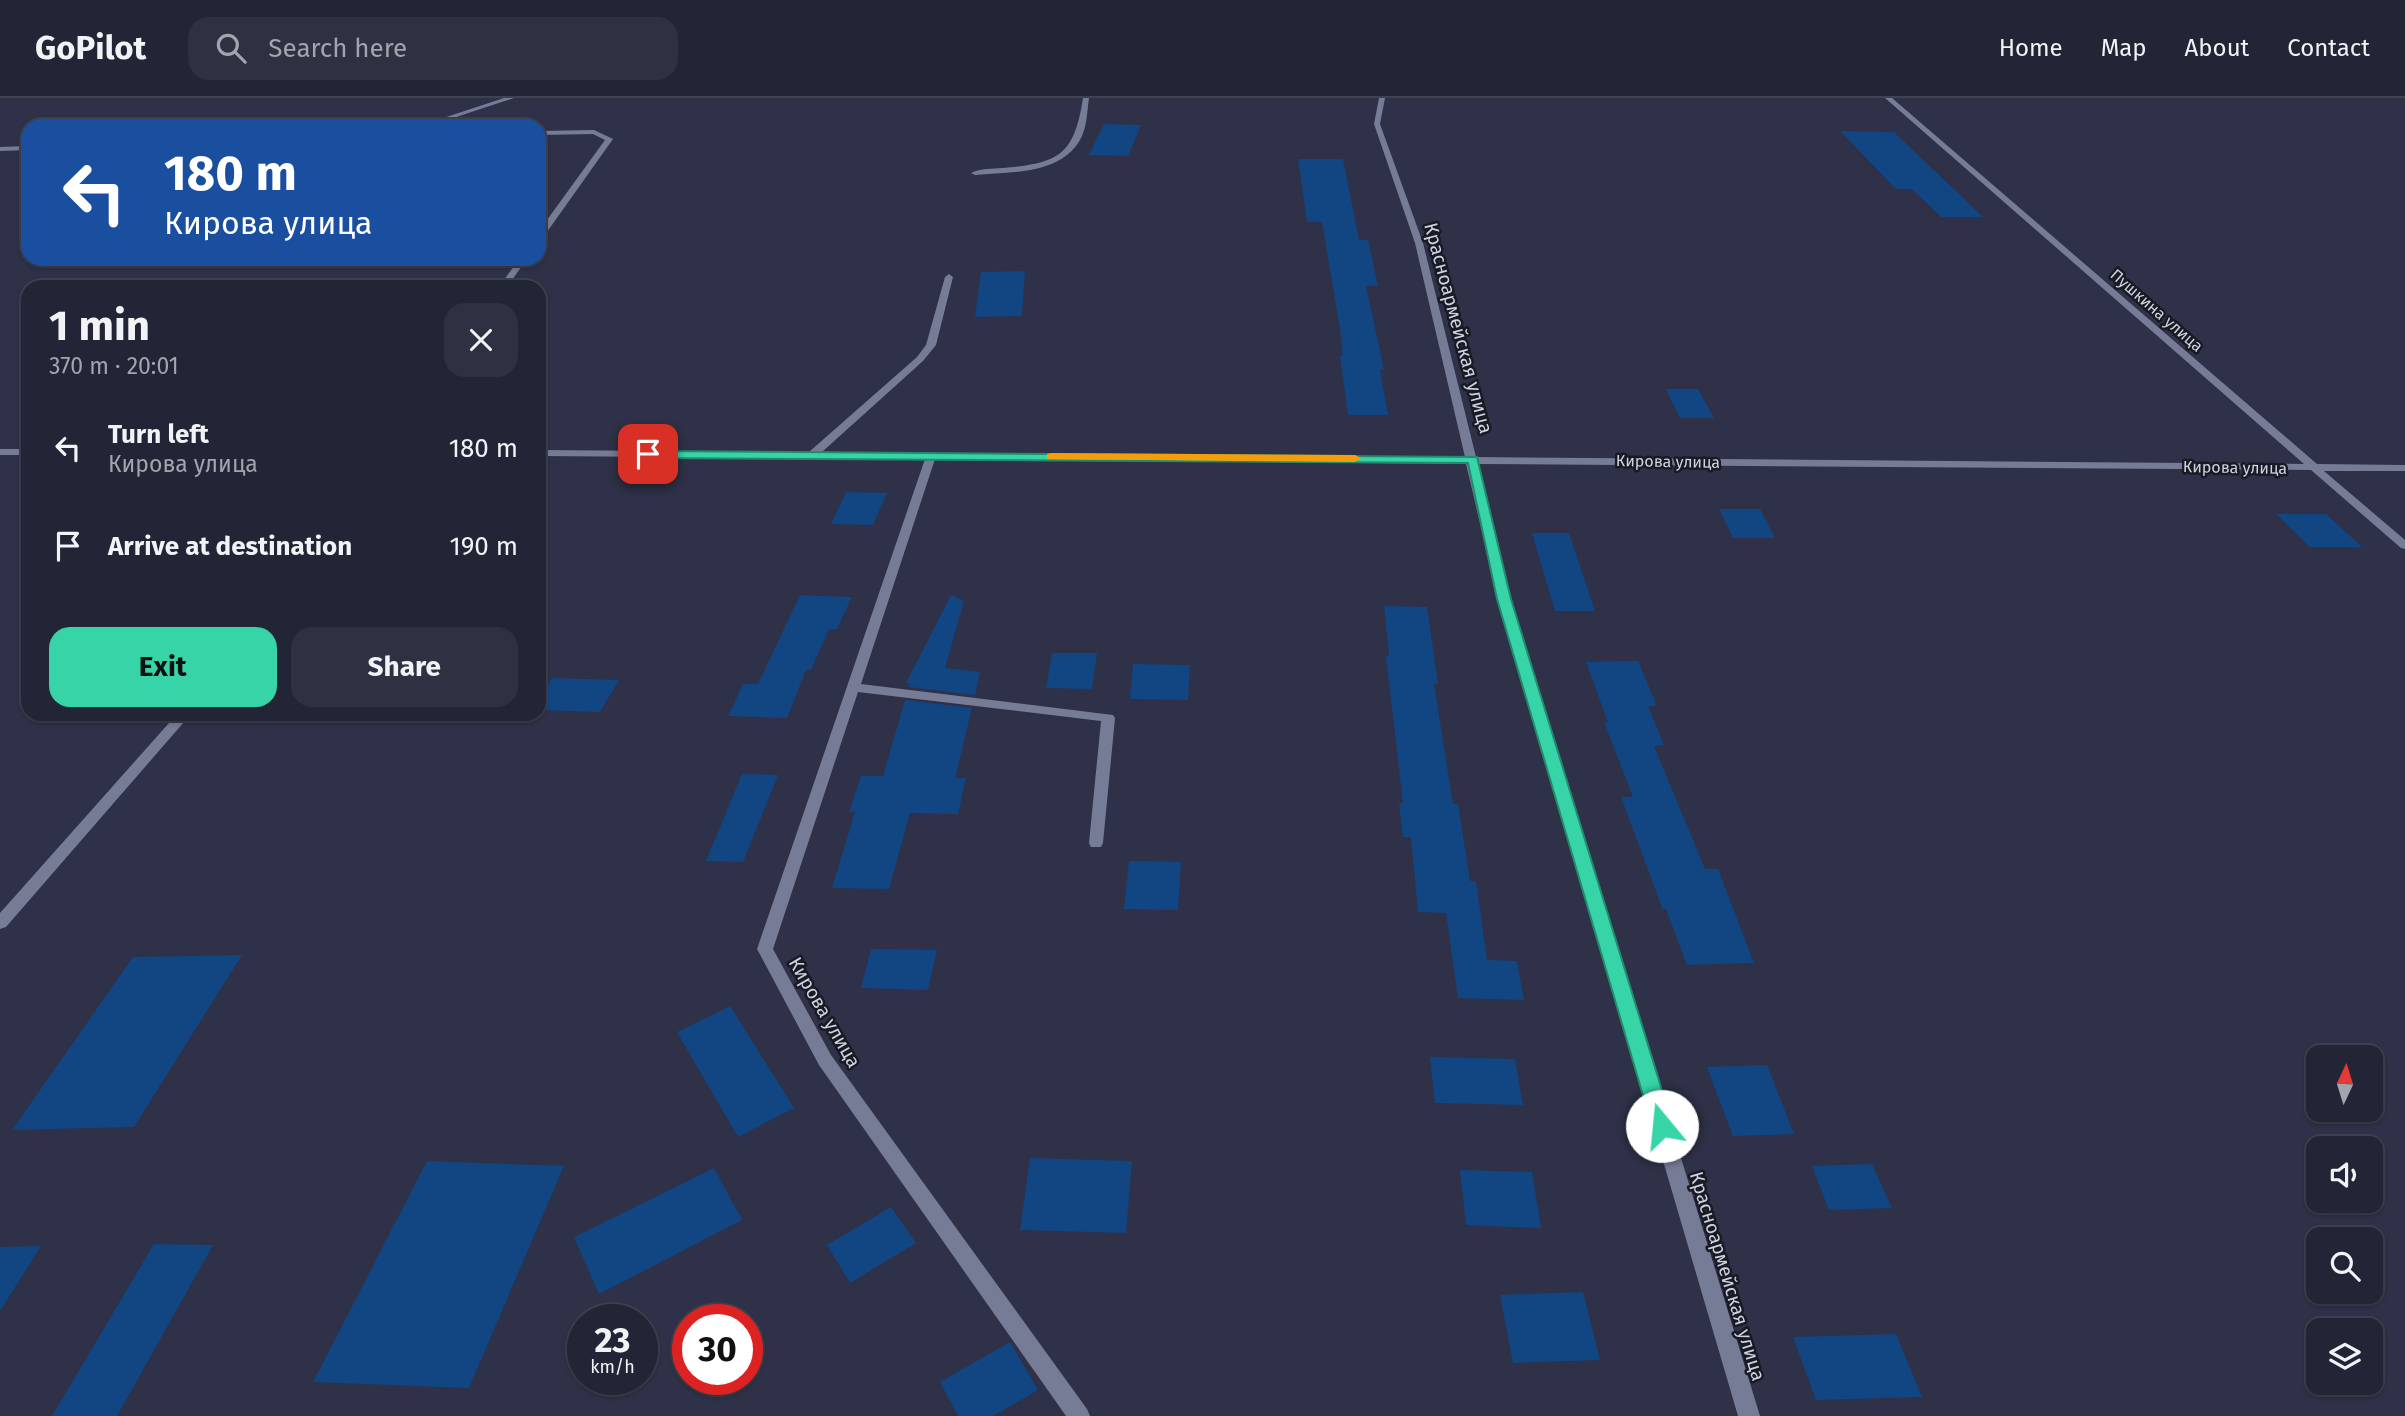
<!DOCTYPE html>
<meta charset="utf-8">
<style>
:root{--surface:#222535;--page:#2e3141;--text:#f1f3f6;--muted:#a2a5ad;--line:#3f4250;--accent:#36d4a7}
body{margin:0;font-family:"Fira Sans",sans-serif;background:var(--page);color:var(--text);height:100vh;display:flex;flex-direction:column;font-size:26px;white-space:nowrap}
*{box-sizing:border-box;margin:0}
p{font-size:23px;color:var(--muted)}
.icon{flex:none;width:38px;height:38px;fill:none;stroke:currentColor;stroke-width:2;stroke-linecap:round;stroke-linejoin:round}
.map{position:relative;flex:1;overflow:hidden}
.details{position:absolute;left:21px;top:182px;width:525px;height:441px;display:flex;flex-direction:column;background:var(--surface);border-radius:21px;box-shadow:0 2px 5px #0004,0 0 0 2px var(--line)}
.details>*{flex:none}
.banner{position:absolute;left:21px;top:21px;width:525px;height:147px;border-radius:21px;box-shadow:0 2px 5px #0004,0 0 0 2px var(--line);background:#1a4fa0;color:#fff;overflow:hidden}
.needle{width:46px;rotate:4deg}
.controls{position:absolute;left:2306px;top:947px;display:grid;gap:14px}
.controls a{display:grid;place-items:center;width:77px;height:77px;border-radius:14px;background:var(--surface);box-shadow:0 2px 5px #0004,0 0 0 2px var(--line);font-size:35px}
.speed{position:absolute;left:567px;top:1206px;display:flex;gap:14px;font-size:35px;font-weight:700;text-align:center}
.speed>*{display:grid;place-content:center;width:91px;height:91px;border-radius:50%;background:var(--surface);box-shadow:0 2px 5px #0004,0 0 0 2px var(--line);line-height:1}
.speed small{font-size:18px;font-weight:400}
.speed .limit{border:10px solid #d22;background:#fff;color:#111}
.pin{position:absolute;display:grid;place-items:center;width:60px;height:60px;color:#fff;margin:-30px;border-radius:14px;box-shadow:0 4px 10px #0006}
.me{position:absolute;width:77px;margin:-38px;rotate:343deg;stroke-linejoin:round;filter:drop-shadow(0 0 5px #0008)}
.turn{display:flex;align-items:center;gap:24px;height:147px;padding:0 28px;font-size:32px}
.turn .icon{width:91px;height:91px;stroke-width:2.5}
.turn b{display:block;font-size:49px;line-height:60px}
.round{display:grid;place-items:center;flex:none;width:74px;height:74px;border-radius:21px;background:var(--page)}
.overview{display:flex;align-items:center;justify-content:space-between;height:119px;padding:0 28px}
h1{font-size:42px;font-weight:700;line-height:52px}
.primary-button{display:flex;gap:14px;margin-top:auto;padding:14px 28px}
.primary-button a{flex:1;height:80px;border-radius:21px;background:var(--accent);color:#111;font-size:28px;font-weight:700;line-height:80px;text-align:center}
.primary-button a+a{background:var(--page);color:var(--text)}
ul{padding:0;list-style:none}
li{display:flex;align-items:center;gap:21px;height:98px;padding:0 28px}
li div{flex:1}
li b{display:block;font-size:26px}
li em{font-style:normal}
header{display:flex;align-items:center;gap:42px;box-sizing:border-box;height:98px;padding:0 35px;background:var(--surface);border-bottom:2px solid var(--line)}
header strong{font-size:33px}
nav{display:flex;gap:38px;margin-inline-start:auto;font-size:24px}
.search{width:490px;height:63px;background:var(--page);display:flex;align-items:center;gap:18px;box-sizing:border-box;padding:0 24px;border-radius:21px;color:var(--muted);font-size:26px}
.map>svg:first-child{display:block}
</style>
<header>
<strong>GoPilot</strong>
<div class="search"><svg class="icon" aria-label="search" viewBox="0 0 24 24"><circle cx="10" cy="10" r="6"/><path d="M15 15l6 6"/></svg>Search here</div>
<nav><a>Home</a><a>Map</a><a>About</a><a>Contact</a></nav>
</header>
<div class="map">
<svg width="2405" height="1318" viewBox="0 0 2405 1318">
<rect width="100%" height="100%" fill="#2e3147"/>
<path fill="#114683" d="M1104,26L1141,27L1128,58L1089,57Z
M1840,33L1894,34L1983,119H1941L1912,91H1896Z
M1298,61H1343L1359,142H1368L1378,188H1366L1384,272H1380L1388,317H1348L1340,258H1343L1340,231L1322,124H1307Z
M1025,173L1022,218L975,219L981,174Z
M1666,291H1698L1714,320H1680Z
M846,394L887,395L873,427L831,426Z
M1719,411H1760L1775,440H1733Z
M2276,416H2326L2362,449H2310Z
M1532,435H1569L1595,513H1555Z
M800,497L852,499L837,531H829L811,572H806L787,620L728,618L743,586H758Z
M951,497L964,503L945,570L980,574L975,597L909,589L910,586L906,585Z
M1384,508L1427,509L1438,586H1434L1453,706H1458L1470,783H1476L1487,862L1517,863L1524,902L1458,900L1446,815L1418,814L1411,739H1403L1399,705H1403L1386,558H1389Z
M1052,555H1097L1092,591L1046,590Z
M1638,563L1657,608H1648L1664,647L1654,648L1705,771H1718L1754,865L1687,867L1666,811L1663,812L1621,699H1633L1604,624H1608L1586,564Z
M1133,566L1190,567L1188,602L1130,601Z
M552,580L619,582L600,614L539,612V601Z
M905,602L972,610L955,680H966L958,716L910,715L889,791L832,790L855,714H849L861,678H883Z
M742,676L778,677L743,764L706,763Z
M1129,763L1181,764L1178,812L1124,811Z
M871,851L937,852L928,892L861,890Z
M242,857L134,1029L12,1032L133,859Z
M730,908L794,1010L738,1039L677,934Z
M1430,959L1515,961L1523,1007L1435,1005Z
M1767,967L1794,1036L1733,1038L1707,969Z
M1030,1060L1132,1063L1126,1135L1020,1132Z
M427,1063L564,1068L469,1290L313,1284Z
M1872,1066L1892,1110L1829,1112L1812,1068Z
M714,1070L742,1122L599,1196L574,1139Z
M1460,1072L1532,1074L1541,1130L1466,1127Z
M891,1109L916,1145L850,1185L827,1147Z
M154,1146L213,1147L117,1318H52Z
M41,1148L0,1213V1149Z
M1583,1194L1600,1262L1513,1265L1500,1197Z
M1896,1236L1922,1299L1816,1302L1793,1239Z
M1010,1244L1038,1292L993,1318H958L940,1284Z"/>
<g fill="none" stroke-linecap="round" stroke-linejoin="round">
<path fill="#777c96" fill-rule="evenodd" d="M504,0H514L429,28H419Z
M177,616H191L6,829L0,831V815Z"/>
<path fill="#777c96" fill-rule="evenodd" d="M1083,0H1089C1087,14 1087,30 1080,42C1060,77 1009,74 975,77L971,75C980,70 993,71 1003,70C1060,65 1074,57 1083,0Z
M1379,0H1385L1380,26L1423,145L1476,359L2304,366L1885,0H1892L2317,366L2405,367V373H2324L2405,442V451L2401,450L2311,372L1477,366L1510,501L1760,1318H1738L1498,501L1466,366L935,361L861,586L1113,617L1115,620L1103,745L1101,749H1091L1089,745L1101,623L858,594L773,851L831,957L1087,1311L1090,1318H1066L819,967L757,851L925,361L539,358V352L809,354L917,259L926,247L945,179L949,176L953,179L936,247L923,263L822,354L1465,359L1415,145L1374,26Z
M594,32L613,41L542,141H539V133L605,42L593,36L539,37V33Z
M28,48V52L0,53V49Z
M519,161H527L507,189H499Z
M0,351H28V357H0Z"/>
</g>
<path fill="#36d4a7" stroke="#238a6d" stroke-width="2" d="M644,353L1477,359L1511,501L1673,1028L1670,1034L1662,1037L1655,1034L1652,1028L1497,501L1468,365L648,360L642,356Z"/>
<path fill="#f59e0b" d="M1051,355L1355,357L1361,360L1355,364L1047,361V356Z"/>
<g text-anchor="middle" stroke-width="5" stroke-linejoin="round" paint-order="stroke">
<g font-size="16" fill="#cfd2e0" stroke="#181a24">
<text transform="translate(2157 212) rotate(41)" y="6">Пушкина улица</text>
<text transform="translate(1668 363) rotate(1)" y="6">Кирова улица</text>
<text transform="translate(2235 369) rotate(1)" y="6">Кирова улица</text>
</g>
<g font-size="19" fill="#cfd2e0" stroke="#181a24">
<text transform="translate(1459 230) rotate(75)" y="7">Красноармейская улица</text>
<text transform="translate(825 914) rotate(60)" y="7">Кирова улица</text>
<text transform="translate(1728 1178) rotate(73)" y="7">Красноармейская улица</text>
</g>
</g>
</svg>
<div class="controls">
<a><svg class="needle" viewBox="-14 -14 28 28"><path d="M0-13l5 13h-10z" fill="#e53935"/><path d="M0 13l5-13h-10z" fill="#a2a5ad"/></svg></a>
<a><svg class="icon" aria-label="sound" viewBox="0 0 24 24"><path d="M4 9h4l5-4v14l-5-4H4zM17 9q2 3 0 6"/></svg></a>
<a><svg class="icon" aria-label="search" viewBox="0 0 24 24"><circle cx="10" cy="10" r="6"/><path d="M15 15l6 6"/></svg></a>
<a><svg class="icon" aria-label="layers" viewBox="0 0 24 24"><path d="M12 4l9 5-9 5-9-5zM3 14l9 5 9-5"/></svg></a>
</div>
<div class="speed"><div>23<small>km/h</small></div><div class="limit">30</div></div>
<div class="pin" style="left:648px;top:356px;background:#d93025"><svg class="icon" aria-label="arrive" viewBox="0 0 24 24"><path d="M6 21V4h12l-3 4 3 4H6"/></svg></div>
<svg class="me" style="left:1662px;top:1028px" viewBox="-20 -20 40 40"><circle r="19" fill="#fff"/><path d="M0-13L10 11 0 6-10 11z" fill="#36d4a7"/></svg>
<div class="banner">
<div class="turn"><svg class="icon" aria-label="left" viewBox="0 0 24 24"><path d="M17 20v-9H6M10 6l-5 5 5 5"/></svg><div><b>180 m</b>Кирова улица</div></div>
</div>
<section class="details">
<div class="overview"><div><h1>1 min</h1><p>370 m · 20:01</p></div><a class="round"><svg class="icon" aria-label="close" viewBox="0 0 24 24"><path d="M6 6l12 12M18 6L6 18"/></svg></a></div>
<ul>
<li><svg class="icon" aria-label="left" viewBox="0 0 24 24"><path d="M17 20v-9H6M10 6l-5 5 5 5"/></svg><div><b>Turn left</b><p>Кирова улица</p></div><em>180 m</em></li>
<li><svg class="icon" aria-label="arrive" viewBox="0 0 24 24"><path d="M6 21V4h12l-3 4 3 4H6"/></svg><div><b>Arrive at destination</b></div><em>190 m</em></li>
</ul>
<div class="primary-button"><a>Exit</a><a>Share</a></div>
</section>
</div>
